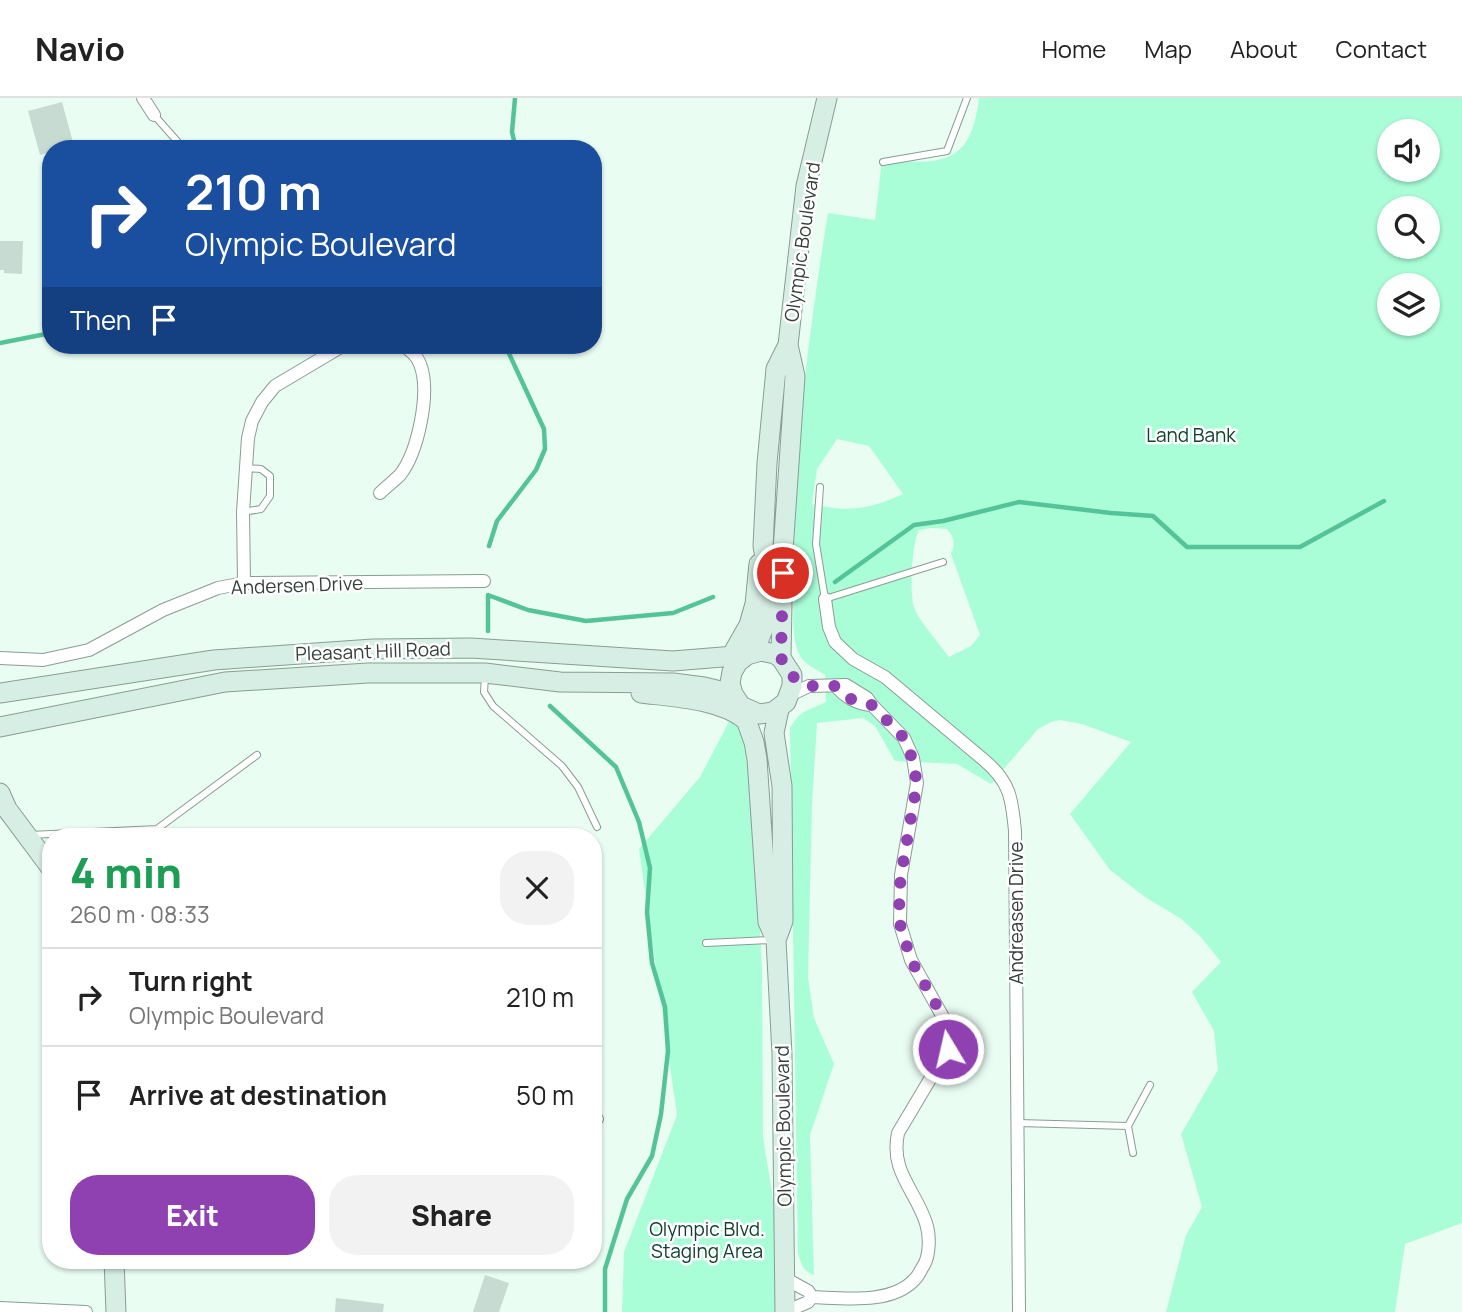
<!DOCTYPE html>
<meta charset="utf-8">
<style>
:root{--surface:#fff;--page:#f2f2f2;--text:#222;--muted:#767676;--line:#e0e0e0;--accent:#9041b1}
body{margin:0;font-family:Manrope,sans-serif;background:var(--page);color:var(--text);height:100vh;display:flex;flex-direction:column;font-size:26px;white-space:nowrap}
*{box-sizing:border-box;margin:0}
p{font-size:23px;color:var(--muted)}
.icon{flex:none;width:38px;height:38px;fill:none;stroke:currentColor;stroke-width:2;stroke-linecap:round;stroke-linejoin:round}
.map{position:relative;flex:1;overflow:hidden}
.side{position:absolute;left:42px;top:730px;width:560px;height:441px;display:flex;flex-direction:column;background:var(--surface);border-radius:28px;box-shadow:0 2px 5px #0004}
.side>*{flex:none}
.guide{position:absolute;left:42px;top:42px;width:560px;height:214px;border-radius:28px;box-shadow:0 2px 5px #0004;background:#1a4fa0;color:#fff;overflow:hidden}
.controls{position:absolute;left:1377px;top:21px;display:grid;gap:14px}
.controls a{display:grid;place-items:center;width:63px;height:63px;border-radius:50%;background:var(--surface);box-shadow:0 2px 5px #0004;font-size:35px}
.pin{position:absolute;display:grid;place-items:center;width:60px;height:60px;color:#fff;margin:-30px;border:4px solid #fff;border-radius:50%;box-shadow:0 2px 7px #0007}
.me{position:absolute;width:77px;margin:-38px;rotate:351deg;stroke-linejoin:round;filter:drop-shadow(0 0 5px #0008)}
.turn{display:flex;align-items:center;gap:24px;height:147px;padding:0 28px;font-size:32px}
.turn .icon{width:91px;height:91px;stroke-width:2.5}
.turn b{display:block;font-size:49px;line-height:60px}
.then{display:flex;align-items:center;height:66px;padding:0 28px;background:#0003;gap:14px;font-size:26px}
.round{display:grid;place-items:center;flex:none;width:74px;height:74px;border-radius:28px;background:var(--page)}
.head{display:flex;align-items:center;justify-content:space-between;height:119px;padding:0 28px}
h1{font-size:42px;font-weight:800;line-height:52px;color:#1e9e55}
.primary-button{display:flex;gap:14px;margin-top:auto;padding:14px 28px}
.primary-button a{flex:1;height:80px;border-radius:28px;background:var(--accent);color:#fff;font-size:28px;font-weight:800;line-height:80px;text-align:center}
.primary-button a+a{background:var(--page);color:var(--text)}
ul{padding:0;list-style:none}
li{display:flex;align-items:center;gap:21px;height:98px;padding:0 28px;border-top:2px solid var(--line)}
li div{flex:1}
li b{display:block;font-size:26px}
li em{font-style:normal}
header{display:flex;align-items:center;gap:42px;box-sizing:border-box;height:98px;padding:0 35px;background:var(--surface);border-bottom:2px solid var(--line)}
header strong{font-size:33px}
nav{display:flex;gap:38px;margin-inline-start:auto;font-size:24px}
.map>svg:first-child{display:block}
</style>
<header>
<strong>Navio</strong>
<nav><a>Home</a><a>Map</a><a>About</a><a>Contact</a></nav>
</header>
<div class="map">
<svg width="1462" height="1214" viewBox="0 0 1462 1214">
<rect width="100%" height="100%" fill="#e9fdf3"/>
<path fill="#a9fed8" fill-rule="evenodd" d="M979,0H1462V1125L1405,1146L1395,1214H1166L1186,1137L1202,1109L1181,1036L1218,972L1214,933L1192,894L1221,864L1200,838L1180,820L1145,799L1110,772L1070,716L1131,644L1082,626L1060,622L1051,624L1038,631L991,686L957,666L895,663L875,628L863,620L817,625L812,708L808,879L814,920L834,966L810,1037L814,1177C803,1173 801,1166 798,1155L790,630C801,611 808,613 826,604L825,577C816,571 806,567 800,558C790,539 794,509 794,489C792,364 808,238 828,115L875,122L882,62C940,66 971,69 979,0ZM1390,33H1428V72H1390ZM1390,110H1428V149H1390ZM1390,187H1428V226H1390ZM837,341L869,348L903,396C870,411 848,415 812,406L817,371ZM932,430L947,431C955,440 955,446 951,456L980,537L971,548L949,559C941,548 917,520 914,509C909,493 912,446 919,432Z
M731,620L739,626L747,645L752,682L762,870L763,1039L786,1181L785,1214H622L624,1154L677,1017L639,751L700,679Z"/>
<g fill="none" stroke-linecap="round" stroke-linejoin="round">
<path stroke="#54c498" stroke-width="4.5" d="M515,0L512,34L516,51
M0,245L51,235
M489,448L497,423L536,372L545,351L544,331L505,247
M835,484L914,427L943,423L1019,404L1111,415L1153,418L1187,449H1300L1384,403
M488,533V497L528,512L586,523L673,515L713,499
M550,608L616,669L639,724L650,770L647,814L652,865L665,909L668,953L661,1016L652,1058L627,1101L605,1171V1214"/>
</g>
<path fill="#c8dbd2" d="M62,4L74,48L51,51V54L40,57L28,13Z
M0,143H23L22,176L4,175V172H0Z
M485,1177L509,1185L499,1214H473Z
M336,1200L384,1206L383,1214H335Z"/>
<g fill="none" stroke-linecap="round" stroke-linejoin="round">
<defs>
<path id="lane" d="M154,17L184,51
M883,64L947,53L967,0
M820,389L816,446L825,501L943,464
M243,414L261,411L270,398V378L261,371L245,370
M485,579L484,594L493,608L562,668L578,689L597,729
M30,737L157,731L257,657
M706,845L771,842
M1018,1025L1128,1028
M1133,1055L1128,1028L1150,987"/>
<path id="street" d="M143,0L154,17
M380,395C386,389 394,383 400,377C418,354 431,294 420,266C417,258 409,251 402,247
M244,485L243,414L248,340L252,323L262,304L275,288L344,247
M825,501L829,529L835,544L853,561L885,579L984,662C1010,684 1012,700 1015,733L1019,1214
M0,560L43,562L89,552L163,512L218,490L244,485L484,483
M836,588C844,599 858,606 871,607
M593,1020L597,1021
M786,1181L808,1193L812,1199
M0,1210L86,1214
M785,1214L808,1204L812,1199C843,1200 892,1207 915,1181C919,1177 921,1171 924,1167C930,1156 930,1137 926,1125C915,1091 890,1074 898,1035L948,951V928L911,862L900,826L901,777L917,685L913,660L904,640L872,607L867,600L846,587L809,588L790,597"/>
<path id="secondary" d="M754,554L769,516V483L763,448L767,365L776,271L788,247
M732,557L749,527L755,506L759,466
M781,560L775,556L761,553L747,557L738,564L732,574L730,585L733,596L741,608L759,616L773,614L786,604L792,588V577L781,560L783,453L795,278L788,247L806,88L827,0
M0,595L214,562L373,551L471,550L673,563L747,557
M641,595C673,599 720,601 746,622
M741,608L754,644L757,661L768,824L776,842
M779,611L774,635L782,688L783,823L776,842L782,956L785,1214
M0,629L225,584L368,575H485L560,584L673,585L704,589L733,596
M0,695L7,711L51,770
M114,1162L116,1214"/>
</defs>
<use href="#lane" stroke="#8a9d93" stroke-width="8"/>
<use href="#street" stroke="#8a9d93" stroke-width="14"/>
<use href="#secondary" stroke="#8a9d93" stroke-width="21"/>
<use href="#lane" stroke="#fff" stroke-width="6"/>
<use href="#street" stroke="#fff" stroke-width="12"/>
<use href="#secondary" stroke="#d6eee4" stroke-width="19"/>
</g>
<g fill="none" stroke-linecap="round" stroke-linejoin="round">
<path stroke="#9041b1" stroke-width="12" stroke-dasharray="0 21.6" d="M783,475L781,560L792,578L809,588H836C844,599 858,606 872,607L904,640L912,660L917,685L901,777L899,798L900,826L911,862L948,928V951"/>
</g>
<g text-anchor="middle" stroke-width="5" stroke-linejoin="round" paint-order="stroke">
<g font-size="19" fill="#373f3b" stroke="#fff">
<text transform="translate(802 144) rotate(-82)" y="7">Olympic Boulevard</text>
<text transform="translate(297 487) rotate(-2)" y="7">Andersen Drive</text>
<text transform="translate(373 553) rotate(-2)" y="7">Pleasant Hill Road</text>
<text transform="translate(1016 815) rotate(-90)" y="7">Andreasen Drive</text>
<text transform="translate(783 1028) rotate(-91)" y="7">Olympic Boulevard</text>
</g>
<g font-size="19" fill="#10402e" stroke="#fff">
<text x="1191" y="344">Land Bank</text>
<text x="707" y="1138">Olympic Blvd.<tspan x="707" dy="22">Staging Area</tspan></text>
</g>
</g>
</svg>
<div class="controls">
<a><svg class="icon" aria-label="sound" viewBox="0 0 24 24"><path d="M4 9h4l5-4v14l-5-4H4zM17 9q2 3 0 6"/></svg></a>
<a><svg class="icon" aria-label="search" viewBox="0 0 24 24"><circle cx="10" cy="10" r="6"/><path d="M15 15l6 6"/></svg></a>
<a><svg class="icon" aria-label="layers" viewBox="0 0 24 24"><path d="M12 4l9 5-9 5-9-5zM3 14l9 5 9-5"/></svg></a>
</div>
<div class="pin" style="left:783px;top:475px;background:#d93025"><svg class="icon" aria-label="arrive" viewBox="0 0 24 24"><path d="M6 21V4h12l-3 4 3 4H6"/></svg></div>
<svg class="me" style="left:948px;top:951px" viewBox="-20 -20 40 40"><circle r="17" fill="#9041b1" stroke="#fff" stroke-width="3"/><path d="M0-11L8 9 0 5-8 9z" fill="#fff"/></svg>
<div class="guide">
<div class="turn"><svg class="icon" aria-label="right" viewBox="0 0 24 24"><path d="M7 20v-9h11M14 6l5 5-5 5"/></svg><div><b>210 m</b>Olympic Boulevard</div></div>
<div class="then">Then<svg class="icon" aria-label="arrive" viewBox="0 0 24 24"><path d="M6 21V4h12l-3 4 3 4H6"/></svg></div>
</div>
<section class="side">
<div class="head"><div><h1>4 min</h1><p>260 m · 08:33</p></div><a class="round"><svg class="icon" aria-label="close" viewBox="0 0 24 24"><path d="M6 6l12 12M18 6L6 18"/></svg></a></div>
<ul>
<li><svg class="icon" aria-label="right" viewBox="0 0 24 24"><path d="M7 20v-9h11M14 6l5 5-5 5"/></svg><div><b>Turn right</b><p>Olympic Boulevard</p></div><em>210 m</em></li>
<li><svg class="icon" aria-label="arrive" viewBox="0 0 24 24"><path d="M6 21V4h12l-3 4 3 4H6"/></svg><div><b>Arrive at destination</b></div><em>50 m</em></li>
</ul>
<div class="primary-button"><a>Exit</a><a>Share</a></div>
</section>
</div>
